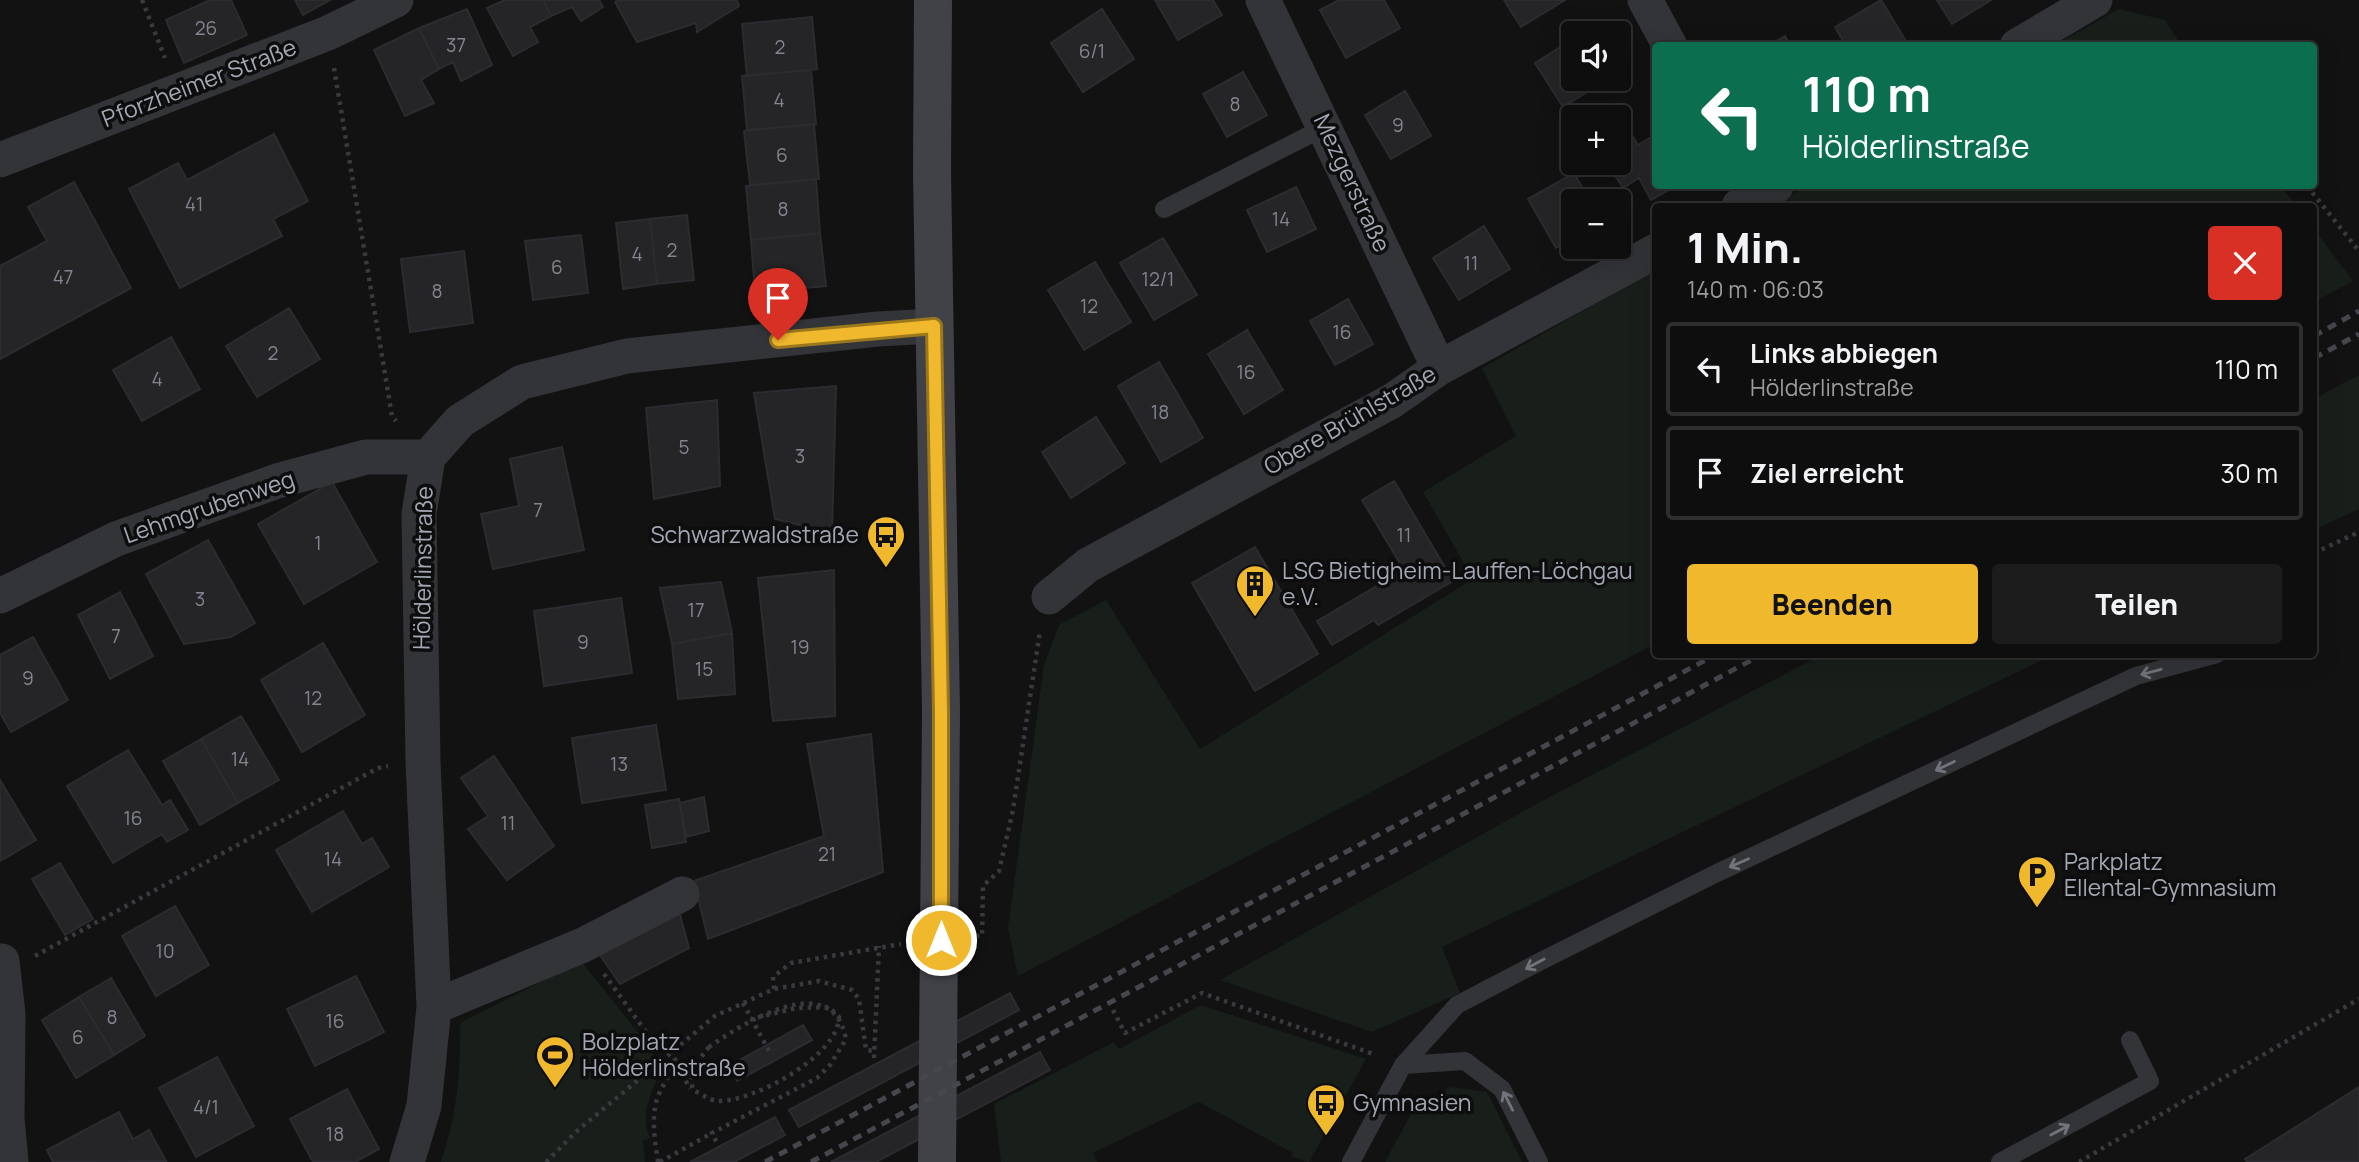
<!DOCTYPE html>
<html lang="de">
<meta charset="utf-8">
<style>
:root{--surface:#0e0e0e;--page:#1c1c1c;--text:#f1f3f6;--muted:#9b9c9e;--line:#2e2e2e;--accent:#f0b82d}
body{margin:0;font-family:Manrope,sans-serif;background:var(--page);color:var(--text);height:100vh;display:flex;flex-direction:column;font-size:26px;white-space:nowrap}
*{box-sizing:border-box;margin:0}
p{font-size:23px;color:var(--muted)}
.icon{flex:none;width:38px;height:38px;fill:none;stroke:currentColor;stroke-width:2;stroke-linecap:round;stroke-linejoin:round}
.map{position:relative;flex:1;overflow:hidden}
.side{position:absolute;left:1652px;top:203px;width:665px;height:455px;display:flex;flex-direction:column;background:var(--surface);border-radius:7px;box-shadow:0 7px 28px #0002,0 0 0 2px var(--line)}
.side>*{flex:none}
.banner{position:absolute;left:1652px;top:42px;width:665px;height:147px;border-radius:7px;box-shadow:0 7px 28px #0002,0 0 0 2px var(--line);background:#0b6e4f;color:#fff;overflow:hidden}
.controls{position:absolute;left:1561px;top:21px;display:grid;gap:14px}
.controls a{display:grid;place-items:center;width:70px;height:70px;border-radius:7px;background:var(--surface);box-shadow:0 7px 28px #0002,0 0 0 2px var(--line);font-size:35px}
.pin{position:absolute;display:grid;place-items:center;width:60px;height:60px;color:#fff;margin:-72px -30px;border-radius:50% 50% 50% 0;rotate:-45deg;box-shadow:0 0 7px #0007}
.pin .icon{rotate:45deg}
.me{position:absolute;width:77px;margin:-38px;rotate:0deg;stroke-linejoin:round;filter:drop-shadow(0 0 5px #0008)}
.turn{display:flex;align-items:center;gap:24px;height:147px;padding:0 35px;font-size:32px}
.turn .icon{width:91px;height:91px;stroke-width:2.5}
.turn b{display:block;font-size:49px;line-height:60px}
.round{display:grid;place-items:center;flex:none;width:74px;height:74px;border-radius:7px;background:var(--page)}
.head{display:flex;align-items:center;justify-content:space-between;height:119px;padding:0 35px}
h1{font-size:42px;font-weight:800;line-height:52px}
.action{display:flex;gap:14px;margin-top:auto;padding:14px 35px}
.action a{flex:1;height:80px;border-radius:7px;background:var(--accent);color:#111;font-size:28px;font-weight:800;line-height:80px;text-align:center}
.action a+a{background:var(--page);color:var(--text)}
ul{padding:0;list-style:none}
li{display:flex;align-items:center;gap:21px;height:94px;margin:0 14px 10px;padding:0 21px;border:4px solid var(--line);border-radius:7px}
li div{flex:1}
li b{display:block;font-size:26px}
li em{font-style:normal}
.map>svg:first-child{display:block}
</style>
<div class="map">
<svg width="2359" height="1162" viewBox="0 0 2359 1162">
<rect width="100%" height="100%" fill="#121213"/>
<path fill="#181e19" d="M2119,9L2165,20L2181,45H2054Z
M1806,186H2281L2297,206H1769Z
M2314,229L2353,281L2314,302Z
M1655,270V644L1018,976L1008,928L1044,665L1059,625L1106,600L1200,749L1473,579L1423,492L1516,436L1482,368Z
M2359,375V509L2314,530V399Z
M1823,654L2053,655L1442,947L1460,993L1372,1032L1220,980L1542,801Z
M581,961L649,1046L661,1069C652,1091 639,1115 650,1138L643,1141L645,1162H441C457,1116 461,1069 460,1023Z
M1201,1005L1366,1059L1309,1162L1291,1156L1293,1153L1199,1102L1093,1153L1097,1162H1001L994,1104L1114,1042L1119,1049Z
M1450,1087L1487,1092L1522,1162H1385L1411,1114Z"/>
<path fill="#252528" stroke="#2c2c30" stroke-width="2" d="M210,0H231L247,35L184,63L166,20Z
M295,0H330L303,15Z
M505,0H543L551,16L530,27L538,42L513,56L487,8Z
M543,0H599L603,7L581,21L572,7L551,16Z
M619,0H737L739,6L697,32L696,23L637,42L615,2Z
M1155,0H1213L1222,15L1178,40Z
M1339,0H1384L1400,28L1346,58L1320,10Z
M1504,0H1565L1521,27Z
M1881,0L1909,46H1846L1835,27Z
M1937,0H1991L1952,24Z
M467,9L492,65L461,81L453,62L439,69L419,28Z
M1102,9L1134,59L1083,92L1051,43Z
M812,17L817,69L747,76L742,24Z
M1603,21L1610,33H1583Z
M419,28L439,69L421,80L434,103L405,116L374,50Z
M1785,36L1790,46H1768Z
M1573,39V79H1608L1563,107L1535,63Z
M1619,47L1630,65L1619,72Z
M811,70L816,124L747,130L742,76Z
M1243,72L1267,115L1227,137L1203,94Z
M1405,91L1431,136L1391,159L1365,115Z
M814,124L819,179L750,185L744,131Z
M1626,126L1638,145L1656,134V186H1675L1651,200L1639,178L1623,188L1607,163H1619V131Z
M274,134L308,201L273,219L282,236L180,288L129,189L178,163L187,180Z
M1574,173L1590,201H1573V239L1556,248L1528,199Z
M816,179L820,233L751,240L746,186Z
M74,182L131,288L0,359V266L47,241L28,207Z
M1296,187L1316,229L1267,252L1247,210Z
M687,215L694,280L657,284L650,219Z
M650,219L657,284L623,289L616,223Z
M1484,226L1510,269L1459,300L1433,258Z
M820,233L826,286L755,292L751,240Z
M581,235L588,293L533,300L525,241Z
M1163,238L1197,295L1154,320L1120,263Z
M464,251L473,323L410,332L401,259Z
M1095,262L1131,322L1084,350L1048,290Z
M1348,299L1373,344L1335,365L1310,321Z
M289,308L320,359L257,397L226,346Z
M1247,330L1283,390L1244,414L1208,354Z
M171,337L200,389L142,421L113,370Z
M1159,362L1203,438L1161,462L1118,386Z
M836,386L832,533L775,519L754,393Z
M717,400L720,486L654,499L646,408Z
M1096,417L1125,463L1071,498L1042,452Z
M562,447L584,550L493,569L481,514L519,506L510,459Z
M1394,481L1453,581L1378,625L1374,620L1332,645L1317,621L1404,570L1362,500Z
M332,482L377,562L304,604L258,524Z
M208,540L255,623L231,637L184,644L146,574Z
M1255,547L1318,654L1255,691L1192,583Z
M834,570L835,716L773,721L758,578Z
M721,582L732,633L672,644L660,588Z
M120,592L153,656L110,679L78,615Z
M621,598L632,673L544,686L534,611Z
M732,633L735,694L678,699L672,644Z
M33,637L68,700L11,732L0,713V655Z
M323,643L365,715L302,752L261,680Z
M241,716L279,780L238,803L201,739Z
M656,725L666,790L582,803L572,738Z
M871,734L883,872L708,939L694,881L824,836L807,744Z
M201,739L238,803L200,825L163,761Z
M128,750L162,805L170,800L188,830L167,842L162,834L113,863L67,786Z
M494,756L554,846L507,880L468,829L488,816L461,778Z
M0,780L36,840L0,861Z
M704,797L709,831L686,837L680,803Z
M679,799L686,842L652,848L645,805Z
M343,811L362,844L372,838L389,867L312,912L276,850Z
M60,863L93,919L65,935L32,879Z
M175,906L209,965L156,996L122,936Z
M679,911L689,948L620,984L597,951Z
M356,976L384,1032L315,1066L287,1009Z
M111,978L145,1036L114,1055L79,997Z
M1010,993L1019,1010L799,1127L789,1110Z
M79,997L114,1055L76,1078L42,1020Z
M803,1025L812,1040L737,1081L729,1066Z
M1040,1052L1050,1070L876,1162H831Z
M217,1057L254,1126L196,1157L159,1088Z
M2359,1087V1162H2247L2245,1159Z
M347,1089L379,1149L355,1162H313L290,1119Z
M119,1112L133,1139L149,1130L166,1161L53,1162L47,1150Z
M775,1117L785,1135L734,1162H690Z"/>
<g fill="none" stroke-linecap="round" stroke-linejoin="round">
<path stroke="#393a3f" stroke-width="4.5" stroke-dasharray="3.5 5" stroke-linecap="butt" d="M142,0L165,58
M334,68L392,416L396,421
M2307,186L2359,251
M2314,553L2359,532
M976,936H982L983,886L999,871L1013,810L1040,631
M35,956L378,768L388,766
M604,974L646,1032L671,1052L690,1089
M774,989L773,977L791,963L901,944
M743,1003L769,1051
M1113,1010L1125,1033L1202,993L1376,1055
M709,1047C698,1061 688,1071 693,1090C701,1094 709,1100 718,1101C754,1102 839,1055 839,1017L829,1007L796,1008L751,1019
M874,1058L879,946
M546,1162L578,1130L715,1016L774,989L819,981L852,990L859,999L866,1050L874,1051
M658,1162C655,1143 651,1118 657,1099C663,1082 673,1076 671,1057
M660,1162L712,1133
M2079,1162L2359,999"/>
<path stroke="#333438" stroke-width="18" d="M1164,209L1325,127
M1403,1065L1457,1005L1541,961L1717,873L2136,676L2217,654
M1351,1162L1403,1065L1465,1061L1502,1089L1539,1162
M2000,1162L2150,1081L2130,1040"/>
<path stroke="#333438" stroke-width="35" d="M1263,0L1439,368
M1645,0L1670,46
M2017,46L2095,0
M0,160L328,33L396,0
M1739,206L1776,186
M0,596L116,539L277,481L366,457H428
M1049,597L1088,565L1392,401L1439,368L1656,251
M2,961L8,1014L7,1118L11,1162
M434,1007L583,945L682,894
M407,1162L424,1106L434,1007L423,762L419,514L428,457L460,421L522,382L627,356L878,329L934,326"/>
<path stroke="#414248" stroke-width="38" d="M933,0L932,172L941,712L937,1162"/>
<path stroke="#46474d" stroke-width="5" stroke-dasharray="9 7" stroke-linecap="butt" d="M2314,336L2359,311
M2314,358L2359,334
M765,1162L1717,654
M811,1162L1763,654"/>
<path stroke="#393a3f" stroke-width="4.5" stroke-dasharray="3.5 5" stroke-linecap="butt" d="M709,1047C743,1023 832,967 846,1039L830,1065L817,1078L712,1133L717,1143"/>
</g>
<defs><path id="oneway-shaft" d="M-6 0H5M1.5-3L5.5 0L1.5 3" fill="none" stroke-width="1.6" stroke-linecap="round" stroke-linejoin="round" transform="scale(1.75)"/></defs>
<g stroke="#71747c">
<use href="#oneway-shaft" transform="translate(2151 672) rotate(165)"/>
<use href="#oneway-shaft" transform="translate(1945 766) rotate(154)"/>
<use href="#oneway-shaft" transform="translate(1739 863) rotate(156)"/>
<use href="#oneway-shaft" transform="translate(1535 964) rotate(152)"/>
<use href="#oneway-shaft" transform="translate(1508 1101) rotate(-117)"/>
<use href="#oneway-shaft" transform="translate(2060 1130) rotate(-28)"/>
</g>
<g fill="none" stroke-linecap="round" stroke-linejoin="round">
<defs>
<path id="route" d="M778,340L934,326L941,712V940"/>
</defs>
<use href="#route" stroke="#9c781d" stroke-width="18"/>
<use href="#route" stroke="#f0b82d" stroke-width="12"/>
</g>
<defs>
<symbol id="bus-pin" viewBox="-11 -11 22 30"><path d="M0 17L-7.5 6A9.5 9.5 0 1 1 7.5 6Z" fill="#f0b82d" stroke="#0d0d0e"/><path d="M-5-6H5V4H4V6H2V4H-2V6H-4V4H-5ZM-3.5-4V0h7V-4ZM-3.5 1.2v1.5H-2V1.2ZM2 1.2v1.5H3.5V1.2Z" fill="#111"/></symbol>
<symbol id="building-pin" viewBox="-11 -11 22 30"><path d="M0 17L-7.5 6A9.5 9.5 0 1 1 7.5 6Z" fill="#f0b82d" stroke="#0d0d0e"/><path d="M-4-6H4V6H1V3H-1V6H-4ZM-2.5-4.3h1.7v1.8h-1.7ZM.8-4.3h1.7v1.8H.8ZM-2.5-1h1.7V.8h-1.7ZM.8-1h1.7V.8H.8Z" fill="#111"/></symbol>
<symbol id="parking-pin" viewBox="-11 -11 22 30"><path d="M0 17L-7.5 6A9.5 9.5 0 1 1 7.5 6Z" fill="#f0b82d" stroke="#0d0d0e"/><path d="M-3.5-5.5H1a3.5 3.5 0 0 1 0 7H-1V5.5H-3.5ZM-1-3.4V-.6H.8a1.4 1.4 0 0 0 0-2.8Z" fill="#111"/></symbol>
<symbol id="stadium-pin" viewBox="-11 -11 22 30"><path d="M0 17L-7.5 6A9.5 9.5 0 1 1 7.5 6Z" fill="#f0b82d" stroke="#0d0d0e"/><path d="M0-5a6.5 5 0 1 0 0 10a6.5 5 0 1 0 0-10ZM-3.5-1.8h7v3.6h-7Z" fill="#111"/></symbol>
</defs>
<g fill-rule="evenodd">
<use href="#bus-pin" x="864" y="513" width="44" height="60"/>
<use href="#building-pin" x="1233" y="562" width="44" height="60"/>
<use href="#parking-pin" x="2015" y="853" width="44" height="60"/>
<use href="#stadium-pin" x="533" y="1033" width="44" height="60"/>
<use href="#bus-pin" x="1304" y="1081" width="44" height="60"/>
</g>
<g text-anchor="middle" stroke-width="7" stroke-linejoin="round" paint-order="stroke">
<g font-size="19" fill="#838690">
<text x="206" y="35">26</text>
<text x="456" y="52">37</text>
<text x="780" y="54">2</text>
<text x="1092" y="58">6/1</text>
<text x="779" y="107">4</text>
<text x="1235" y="111">8</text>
<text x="1398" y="132">9</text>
<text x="782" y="162">6</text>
<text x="194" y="211">41</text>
<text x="783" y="216">8</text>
<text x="1281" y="226">14</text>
<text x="672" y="257">2</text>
<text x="637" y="261">4</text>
<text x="1471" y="270">11</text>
<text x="557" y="274">6</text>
<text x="63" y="284">47</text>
<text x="1158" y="286">12/1</text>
<text x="437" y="298">8</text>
<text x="1089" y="313">12</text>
<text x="1342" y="339">16</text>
<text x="273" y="360">2</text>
<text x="1246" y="379">16</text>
<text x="157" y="386">4</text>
<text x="1160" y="419">18</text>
<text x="684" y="454">5</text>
<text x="800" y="463">3</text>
<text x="538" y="517">7</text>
<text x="1404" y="542">11</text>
<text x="318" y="550">1</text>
<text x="200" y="606">3</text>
<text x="696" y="617">17</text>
<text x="116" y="643">7</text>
<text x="583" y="649">9</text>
<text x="800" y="654">19</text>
<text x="704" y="676">15</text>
<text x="28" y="685">9</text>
<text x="313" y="705">12</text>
<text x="240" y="766">14</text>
<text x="619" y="771">13</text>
<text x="133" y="825">16</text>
<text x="508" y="830">11</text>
<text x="827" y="861">21</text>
<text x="333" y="866">14</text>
<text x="165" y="958">10</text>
<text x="112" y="1024">8</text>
<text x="335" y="1028">16</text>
<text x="78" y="1044">6</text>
<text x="206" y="1114">4/1</text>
<text x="335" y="1141">18</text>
</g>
<g font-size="23" fill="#a3a8b4" stroke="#0d0d0e">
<text transform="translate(199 83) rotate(-21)" y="8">Pforzheimer Straße</text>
<text transform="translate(1352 183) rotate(65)" y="8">Mezgerstraße</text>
<text transform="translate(1350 420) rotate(-30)" y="8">Obere Brühlstraße</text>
<text transform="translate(209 507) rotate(-19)" y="8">Lehmgrubenweg</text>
<text transform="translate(423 568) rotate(-89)" y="8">Hölderlinstraße</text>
</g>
<g font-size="23" fill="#a3a8b4" stroke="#0d0d0e" text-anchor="start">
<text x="859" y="543" text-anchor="end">Schwarzwaldstraße</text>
<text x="1282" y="579">LSG Bietigheim-Lauffen-Löchgau<tspan x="1282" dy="26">e.V.</tspan></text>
<text x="2064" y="870">Parkplatz<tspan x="2064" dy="26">Ellental-Gymnasium</tspan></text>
<text x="582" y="1050">Bolzplatz<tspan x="582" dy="26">Hölderlinstraße</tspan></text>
<text x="1353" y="1111">Gymnasien</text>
</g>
</g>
</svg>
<div class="controls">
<a><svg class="icon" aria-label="sound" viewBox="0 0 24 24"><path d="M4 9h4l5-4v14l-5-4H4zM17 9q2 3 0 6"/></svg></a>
<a>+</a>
<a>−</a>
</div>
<div class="pin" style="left:778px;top:340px;background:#d93025"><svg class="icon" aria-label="arrive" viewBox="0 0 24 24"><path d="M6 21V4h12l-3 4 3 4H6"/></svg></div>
<svg class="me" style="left:941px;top:940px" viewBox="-20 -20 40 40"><circle r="17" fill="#f0b82d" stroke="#fff" stroke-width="3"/><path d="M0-11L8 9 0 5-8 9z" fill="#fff"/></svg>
<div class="banner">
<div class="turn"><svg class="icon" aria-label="left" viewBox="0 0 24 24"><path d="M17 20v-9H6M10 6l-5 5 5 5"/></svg><div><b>110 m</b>Hölderlinstraße</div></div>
</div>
<section class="side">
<div class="head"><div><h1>1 Min.</h1><p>140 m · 06:03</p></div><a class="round" style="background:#d93025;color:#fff"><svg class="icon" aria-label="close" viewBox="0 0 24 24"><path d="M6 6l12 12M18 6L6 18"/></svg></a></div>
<ul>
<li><svg class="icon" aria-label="left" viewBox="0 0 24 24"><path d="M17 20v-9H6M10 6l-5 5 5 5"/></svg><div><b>Links abbiegen</b><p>Hölderlinstraße</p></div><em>110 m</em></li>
<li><svg class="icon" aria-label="arrive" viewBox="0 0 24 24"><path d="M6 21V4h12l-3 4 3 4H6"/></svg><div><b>Ziel erreicht</b></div><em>30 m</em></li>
</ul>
<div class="action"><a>Beenden</a><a>Teilen</a></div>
</section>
</div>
